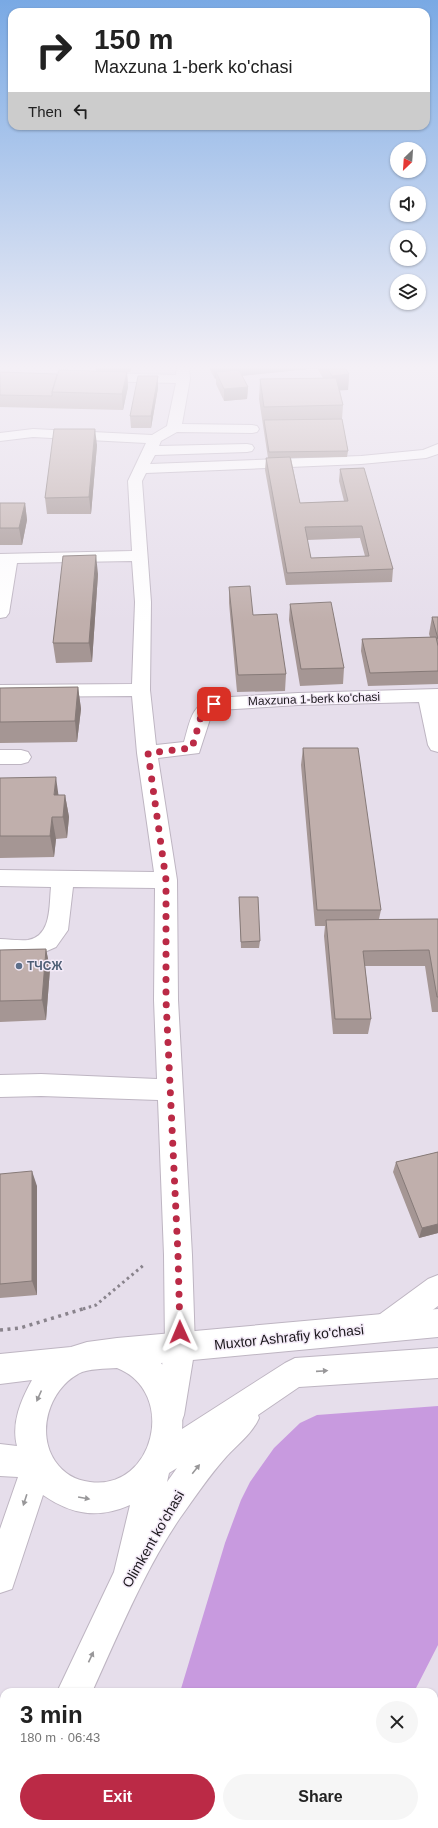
<!DOCTYPE html>
<meta charset="utf-8">
<style>
:root{--surface:#fff;--page:#f6f6f6;--text:#222;--muted:#767676;--accent:#bb2a46}
body{margin:0;font-family:Helvetica,sans-serif;background:var(--page);color:var(--text);height:100vh;display:flex;flex-direction:column;font-size:15px;white-space:nowrap}
*{box-sizing:border-box;margin:0}
p{font-size:13px;color:var(--muted)}
.icon{flex:none;width:22px;height:22px;fill:none;stroke:currentColor;stroke-width:2;stroke-linecap:round;stroke-linejoin:round}
.map{position:relative;flex:1;overflow:hidden}
.panel{position:absolute;left:0px;top:1688px;width:438px;height:140px;display:flex;flex-direction:column;background:var(--surface);border-radius:12px 12px 0 0;box-shadow:0 1px 3px #0004}
.panel>*{flex:none}
.guide{position:absolute;left:8px;top:8px;width:422px;height:122px;border-radius:12px;box-shadow:0 1px 3px #0004;background:#fff;color:var(--text);overflow:hidden}
.needle{width:26px;rotate:205deg}
.controls{position:absolute;left:390px;top:142px;display:grid;gap:8px}
.controls a{display:grid;place-items:center;width:36px;height:36px;border-radius:50%;background:var(--surface);box-shadow:0 1px 3px #0004;font-size:20px}
.pin{position:absolute;display:grid;place-items:center;width:34px;height:34px;color:#fff;margin:-17px;border-radius:8px;box-shadow:0 2px 6px #0006}
.me{position:absolute;width:44px;margin:-22px;rotate:359deg;stroke-linejoin:round;filter:drop-shadow(0 0 3px #0008)}
.turn{display:flex;align-items:center;gap:14px;height:84px;padding:0 20px;font-size:18px}
.turn .icon{width:52px;height:52px;stroke-width:2.5}
.turn b{display:block;font-size:28px;line-height:34px}
.then{display:flex;align-items:center;height:38px;padding:0 20px;background:#0003;gap:8px;font-size:15px}
.round{display:grid;place-items:center;flex:none;width:42px;height:42px;border-radius:21px;background:var(--page)}
.headline{display:flex;align-items:center;justify-content:space-between;height:68px;padding:0 20px}
h1{font-size:24px;font-weight:800;line-height:30px}
.action{display:flex;gap:8px;margin-top:auto;padding:8px 20px}
.action a{flex:1;height:46px;border-radius:24px;background:var(--accent);color:#fff;font-size:16px;font-weight:800;line-height:46px;text-align:center}
.action a+a{background:var(--page);color:var(--text)}
.map>svg:first-child{display:block}
</style>
<div class="map">
<svg width="438" height="1828" viewBox="0 0 438 1828">
<rect width="100%" height="100%" fill="#e6deeb"/>
<path fill="#c89adf" d="M438,1406V1645L414,1692H180L225,1543L241,1500L250,1482L274,1448L300,1423L317,1415Z
M140,1824H345L343,1828H139Z"/>
<g fill="none" stroke-linecap="round" stroke-linejoin="round">
<defs>
<path id="minor" d="M177,366H189L190,379L182,424L252,425L257,426L259,429L257,432L252,433L177,432L161,441L159,446L247,444L252,445L254,448L252,451L247,452L155,455L150,464L361,456L423,450L438,444V454L426,458L361,464L146,473L142,481L151,602L150,690L156,745L184,742C190,722 191,704 214,698L298,693L438,689V752L431,750L428,745L419,702L298,705L219,710L211,716L199,753L158,758L177,880L178,1000L192,1255L195,1347L184,1415L180,1426L169,1430L158,1426L154,1415L165,1347L164,1255L158,1100L41,1096L0,1097V1075L41,1074L157,1079L154,1000L155,888L73,887L68,930L56,947L31,958L0,957V939C9,939 20,941 28,940C52,936 49,905 51,887L0,886V870L154,872L137,753L132,696L0,697V685L132,684L135,602L132,561L17,563L9,613L6,617L0,618V554L132,551L128,481L146,443L33,437L0,441V433L33,429L152,435L167,426L176,383L97,381L92,380L90,377L92,374L97,373L176,375Z
M0,750H21L28,752L31,757L28,762L21,764H0Z
M438,1275V1306L396,1337L386,1341L376,1337L372,1327L376,1317L428,1279Z"/>
<path id="major" d="M438,1309V1337L161,1363C175,1382 184,1405 182,1429L285,1363L295,1358L438,1348V1378L299,1387L258,1415L259,1418C252,1434 238,1444 226,1457C209,1476 195,1497 180,1518C144,1571 119,1633 92,1692H57L114,1572L130,1505C98,1519 72,1515 43,1495L12,1589L0,1593V1529L18,1477L0,1476V1444L17,1446C11,1423 21,1400 32,1380L0,1384V1354L71,1347L87,1342L117,1338ZM117,1368C178,1392 154,1491 90,1482C75,1480 64,1474 55,1461C36,1433 49,1390 78,1374C88,1368 106,1369 117,1368ZM177,1468L167,1482L169,1473Z
M4,1809V1824H32L30,1828H0V1811Z"/>
</defs>
<use href="#minor" stroke="#beb5c2" stroke-width="2"/>
<use href="#major" stroke="#beb5c2" stroke-width="2"/>
<path stroke="#89838c" stroke-width="3" stroke-dasharray="2.5 3.5" stroke-linecap="butt" d="M83,1309L96,1305L145,1264"/>
<path stroke="#89838c" stroke-width="3.5" stroke-dasharray="3 4.5" stroke-linecap="butt" d="M0,1330L20,1328L86,1308"/>
<use href="#minor" fill="#fff" fill-rule="evenodd"/>
<use href="#major" fill="#fff" fill-rule="evenodd"/>
<defs>
<path id="rail" d="M434,1713L438,1703
M387,1828L389,1824"/>
</defs>
<use href="#rail" stroke="#444046" stroke-width="6"/>
<use href="#rail" stroke="#f4ebf8" stroke-width="4.5" stroke-dasharray="14" stroke-linecap="butt"/>
</g>
<path fill="#a59694" fill-rule="evenodd" d="M0,366H6V367H0Z
M95,366H132L130,372H127L128,387L123,410L0,407V372L57,374L96,371Z
M208,366H344L349,374L348,390H340L343,405L342,419L348,451L347,457L291,458L300,503L344,501L339,481L340,469L393,569L392,582L286,585L265,470L266,458H268L259,399L260,379L323,378L317,368L242,376L248,387L247,399L224,401L216,384V378L215,379ZM360,538L365,556L311,558L307,540Z
M158,376V388L151,428H131L130,416Z
M97,445L91,514H47L45,498Z
M0,503H25L27,520L22,545H0Z
M98,574L92,662L56,663L53,643Z
M229,587L253,615L286,674L285,691L237,692L229,603Z
M290,604L344,668L343,684L300,686L289,620Z
M432,617H438V684L368,686L361,651L362,639L430,637L429,634Z
M78,687L81,709L77,742L0,743V688Z
M303,748L381,910L379,919H438V1012H432L425,966H365L371,1019L368,1034H333L324,936L325,926H315L301,765Z
M0,778L59,795H65L69,817L67,838L56,839L54,857L0,858Z
M239,897L260,941L259,948H241Z
M46,949L50,969L46,1020L0,1022V950Z
M438,1152V1233L419,1238L393,1172L396,1162Z
M0,1174L37,1186V1295L0,1298Z"/>
<path fill="#867a78" d="M130,366H132L130,372Z
M214,366H317V368L219,378L216,372V378L215,379Z
M127,372L128,387L123,410L122,394Z
M349,374L348,390L331,391L332,376Z
M158,376V388L151,428V416Z
M248,387L247,399L224,401V389Z
M95,429L97,445L91,514L89,497Z
M25,503L27,520L22,545L19,528Z
M96,555L98,574L92,662L89,643Z
M78,687L81,709L77,742L75,721Z
M56,777L59,799L58,817L54,795Z
M65,795L69,817L67,838L63,817Z
M52,817L56,839L54,857L50,836Z
M46,949L50,969L46,1020L42,1000Z
M32,1171L37,1186V1295L32,1281Z
M438,1224V1233L419,1238L422,1228Z"/>
<path fill="#c0afac" stroke="#867a78" fill-rule="evenodd" d="M326,366H344L349,374L332,376Z
M59,370L127,372L122,394L52,392Z
M239,370L248,387L224,389L216,372Z
M0,372L57,374L52,392V396L0,395Z
M138,376H158L151,416H130Z
M336,378L343,405L264,407L260,379Z
M342,419L348,451L269,452L264,420Z
M54,429H95L89,497L45,498Z
M290,457L300,503L348,501L340,469L364,468L393,569L287,573L266,458ZM362,526L369,556L311,558L305,527Z
M0,503H25L19,528H0Z
M96,555L89,643H53L63,556Z
M250,586L253,615L277,614L286,674L238,675L229,587Z
M331,602L344,668L301,669L290,604Z
M432,617H438V639Z
M436,637L438,646V671L370,673L362,639Z
M78,687L75,721L0,722V688Z
M303,748H358L381,910H317Z
M56,777L54,795H65L63,817H52L50,836H0V778Z
M239,897H258L260,941L241,942Z
M438,919V997H437L429,950L363,951L371,1019H335L326,920Z
M46,949L42,1000L0,1001V950Z
M438,1152V1224L422,1228L396,1162Z
M32,1171V1281L0,1284V1174Z"/>
<defs><path id="oneway-solid" d="M-6-.8H1V-3.2L6.5 0L1 3.2V.8H-6Z"/></defs>
<g fill="#989799">
<use href="#oneway-solid" transform="translate(322 1371) rotate(-4)"/>
<use href="#oneway-solid" transform="translate(39 1396) rotate(114)"/>
<use href="#oneway-solid" transform="translate(196 1469) rotate(-51)"/>
<use href="#oneway-solid" transform="translate(84 1498) rotate(10)"/>
<use href="#oneway-solid" transform="translate(25 1500) rotate(108)"/>
<use href="#oneway-solid" transform="translate(91 1657) rotate(-65)"/>
</g>
<linearGradient id="sky" x2="0" y2="1"><stop stop-color="#79a9e4"/><stop offset="0.59" stop-color="#f4f0f6"/><stop offset="1" stop-color="#f4f0f6" stop-opacity="0"/></linearGradient>
<rect width="438" height="622" fill="url(#sky)"/>
<g fill="none" stroke-linecap="round" stroke-linejoin="round">
<path stroke="#bb2a46" stroke-width="7" stroke-dasharray="0 12.6" d="M180,1332L178,1255L166,1000V880L148,753L192,748L202,713L214,704"/>
</g>
<circle fill="#5c6f8a" stroke="#f4ebf8" stroke-width="1.5" cx="19" cy="966" r="4"/>
<g text-anchor="middle" stroke-width="3" stroke-linejoin="round" paint-order="stroke">
<g font-size="12" fill="#1b181c" stroke="#f4ebf8">
<text transform="translate(314 699) rotate(-2)" y="4">Maxzuna 1-berk ko'chasi</text>
</g>
<g font-size="12" font-weight="bold" fill="#4e5e75" stroke="#f4ebf8" text-anchor="start">
<text x="27" y="970">ТЧСЖ</text>
</g>
<g font-size="14" fill="#1b181c" stroke="#f4ebf8">
<text transform="translate(289 1337) rotate(-6)" y="5">Muxtor Ashrafiy ko'chasi</text>
<text transform="translate(153 1539) rotate(-60)" y="5">Olimkent ko'chasi</text>
</g>
</g>
</svg>
<div class="controls">
<a><svg class="needle" viewBox="-14 -14 28 28"><path d="M0-13l5 13h-10z" fill="#e53935"/><path d="M0 13l5-13h-10z" fill="#767676"/></svg></a>
<a><svg class="icon" aria-label="sound" viewBox="0 0 24 24"><path d="M4 9h4l5-4v14l-5-4H4zM17 9q2 3 0 6"/></svg></a>
<a><svg class="icon" aria-label="search" viewBox="0 0 24 24"><circle cx="10" cy="10" r="6"/><path d="M15 15l6 6"/></svg></a>
<a><svg class="icon" aria-label="layers" viewBox="0 0 24 24"><path d="M12 4l9 5-9 5-9-5zM3 14l9 5 9-5"/></svg></a>
</div>
<div class="pin" style="left:214px;top:704px;background:#d93025"><svg class="icon" aria-label="arrive" viewBox="0 0 24 24"><path d="M6 21V4h12l-3 4 3 4H6"/></svg></div>
<svg class="me" style="left:180px;top:1332px" viewBox="-20 -20 40 40"><path d="M0-17L14 15 0 8-14 15z" fill="#bb2a46" stroke="#fff" stroke-width="4"/></svg>
<div class="guide">
<div class="turn"><svg class="icon" aria-label="right" viewBox="0 0 24 24"><path d="M7 20v-9h11M14 6l5 5-5 5"/></svg><div><b>150 m</b>Maxzuna 1-berk ko'chasi</div></div>
<div class="then">Then<svg class="icon" aria-label="left" viewBox="0 0 24 24"><path d="M17 20v-9H6M10 6l-5 5 5 5"/></svg></div>
</div>
<section class="panel">
<div class="headline"><div><h1>3 min</h1><p>180 m · 06:43</p></div><a class="round"><svg class="icon" aria-label="close" viewBox="0 0 24 24"><path d="M6 6l12 12M18 6L6 18"/></svg></a></div>
<div class="action"><a>Exit</a><a>Share</a></div>
</section>
</div>
